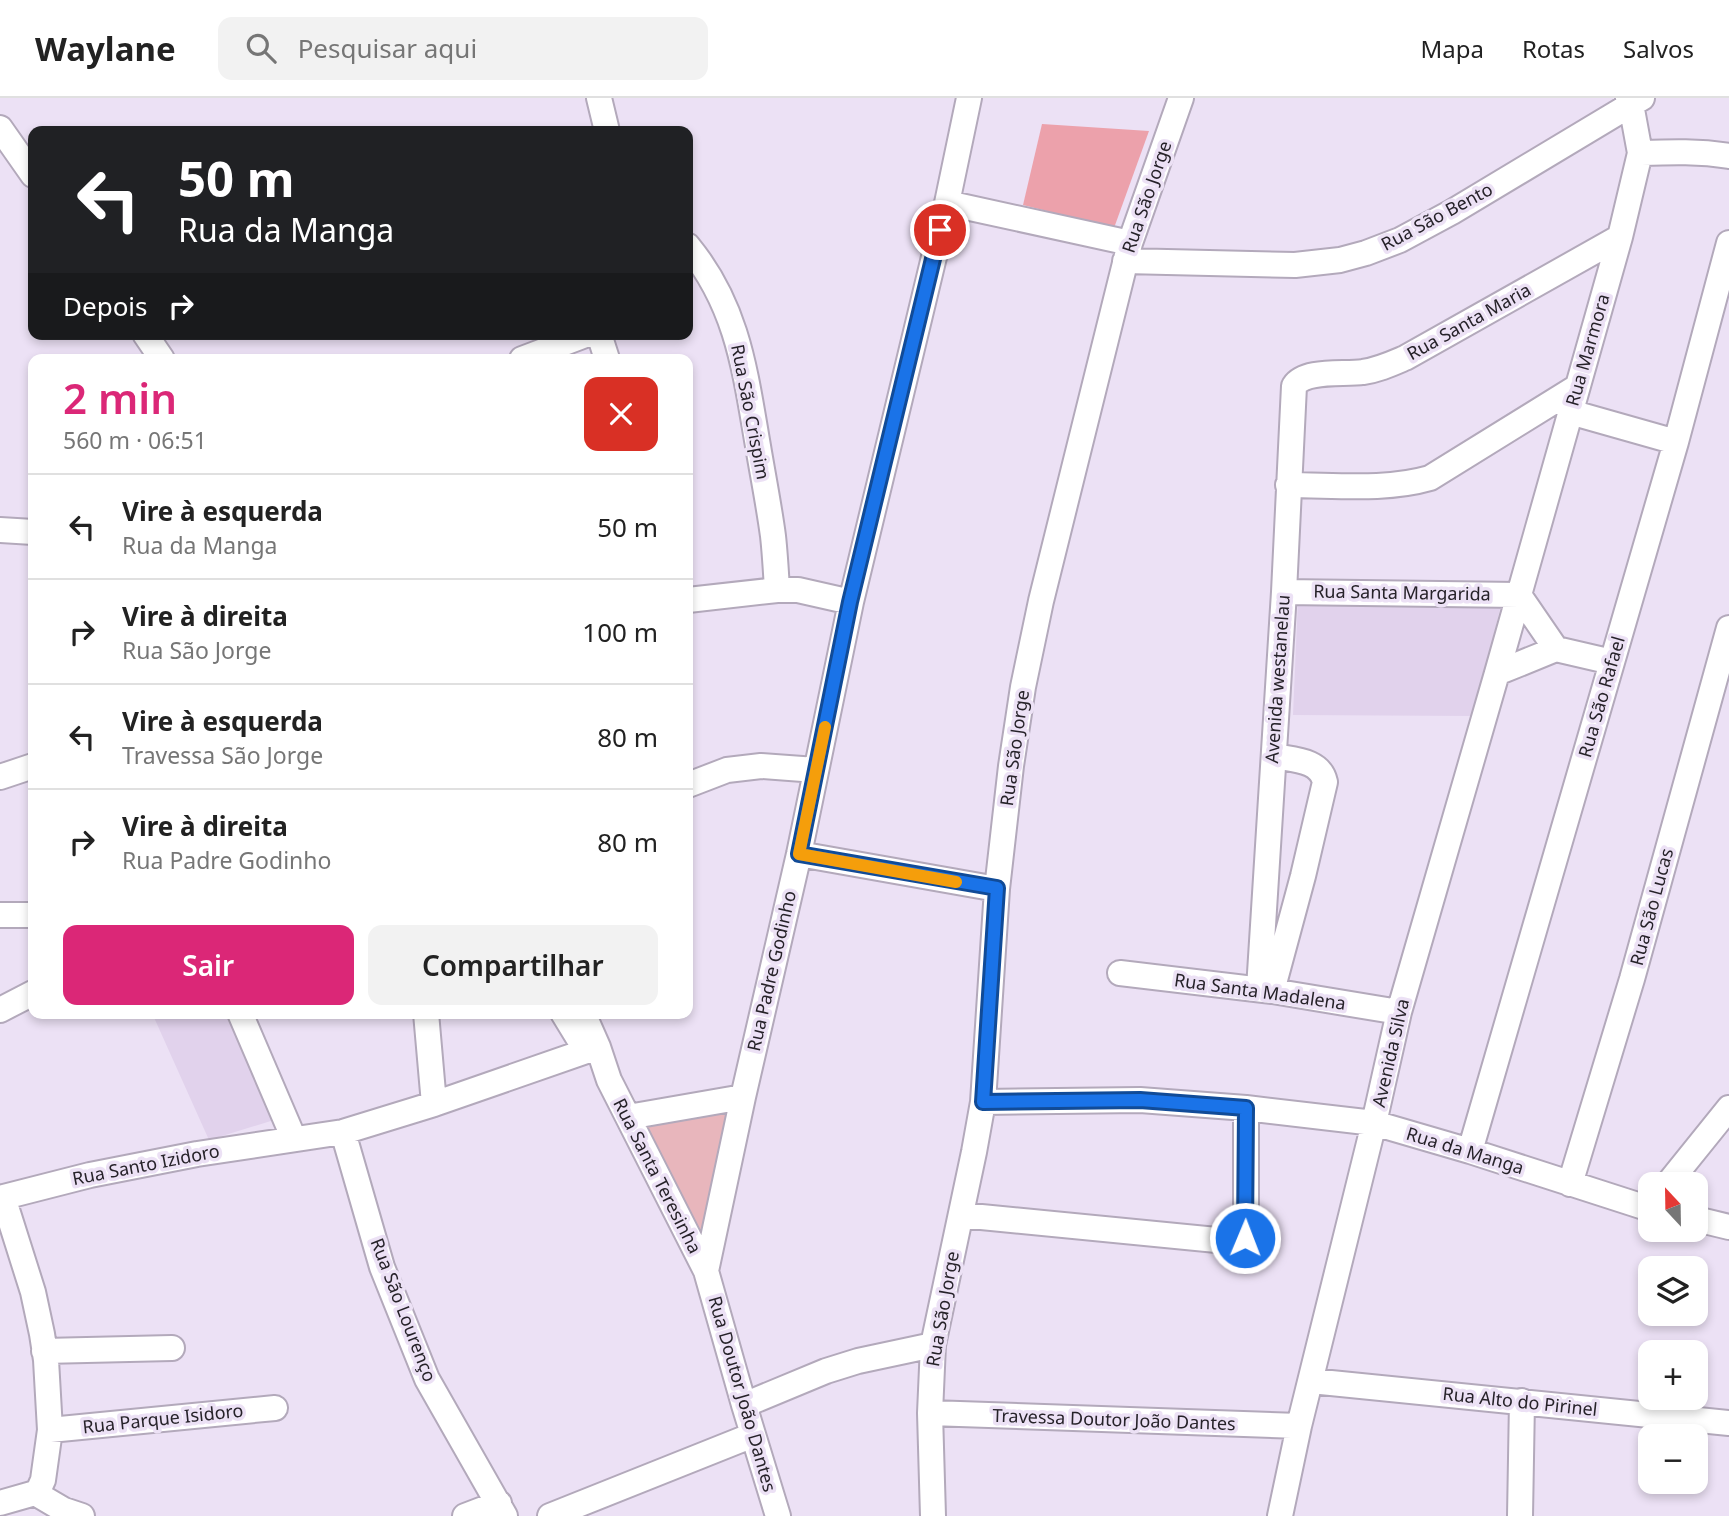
<!DOCTYPE html>
<html lang="pt">
<meta charset="utf-8">
<style>
:root{--surface:#fff;--page:#f2f2f2;--text:#222;--muted:#767676;--line:#e0e0e0;--accent:#db2777}
body{margin:0;font-family:"Noto Sans",sans-serif;background:var(--page);color:var(--text);height:100vh;display:flex;flex-direction:column;font-size:26px;white-space:nowrap}
*{box-sizing:border-box;margin:0}
p{font-size:23px;color:var(--muted)}
.icon{flex:none;width:38px;height:38px;fill:none;stroke:currentColor;stroke-width:2;stroke-linecap:round;stroke-linejoin:round}
.map{position:relative;flex:1;overflow:hidden}
.panel{position:absolute;left:28px;top:256px;width:665px;height:665px;display:flex;flex-direction:column;background:var(--surface);border-radius:14px;box-shadow:0 4px 10px #0003}
.panel>*{flex:none}
.guide{position:absolute;left:28px;top:28px;width:665px;height:214px;border-radius:14px;box-shadow:0 4px 10px #0003;background:#202124;color:#fff;overflow:hidden}
.needle{width:46px;rotate:338deg}
.controls{position:absolute;left:1638px;top:1074px;display:grid;gap:14px}
.controls a{display:grid;place-items:center;width:70px;height:70px;border-radius:14px;background:var(--surface);box-shadow:0 4px 10px #0003;font-size:35px}
.pin{position:absolute;display:grid;place-items:center;width:60px;height:60px;color:#fff;margin:-30px;border:4px solid #fff;border-radius:50%;box-shadow:0 2px 7px #0007}
.me{position:absolute;width:77px;margin:-38px;rotate:1deg;stroke-linejoin:round;filter:drop-shadow(0 0 5px #0008)}
.turn{display:flex;align-items:center;gap:24px;height:147px;padding:0 35px;font-size:32px}
.turn .icon{width:91px;height:91px;stroke-width:2.5}
.turn b{display:block;font-size:49px;line-height:60px}
.then{display:flex;align-items:center;height:66px;padding:0 35px;background:#0003;gap:14px;font-size:26px}
.round{display:grid;place-items:center;flex:none;width:74px;height:74px;border-radius:14px;background:var(--page)}
.head{display:flex;align-items:center;justify-content:space-between;height:119px;padding:0 35px}
h1{font-size:42px;font-weight:600;line-height:52px;color:var(--accent)}
.button{display:flex;gap:14px;margin-top:auto;padding:14px 35px}
.button a{flex:1;height:80px;border-radius:14px;background:var(--accent);color:#fff;font-size:28px;font-weight:600;line-height:80px;text-align:center}
.button a+a{background:var(--page);color:var(--text)}
ul{padding:0;list-style:none}
li{display:flex;align-items:center;gap:21px;height:105px;padding:0 35px;border-top:2px solid var(--line)}
li div{flex:1}
li b{display:block;font-size:26px}
li em{font-style:normal}
header{display:flex;align-items:center;gap:42px;box-sizing:border-box;height:98px;padding:0 35px;background:var(--surface);border-bottom:2px solid var(--line)}
header strong{font-size:33px}
nav{display:flex;gap:38px;margin-inline-start:auto;font-size:24px}
.search{width:490px;height:63px;background:var(--page);display:flex;align-items:center;gap:18px;box-sizing:border-box;padding:0 24px;border-radius:14px;color:var(--muted);font-size:26px}
.map>svg:first-child{display:block}
</style>
<header>
<strong>Waylane</strong>
<div class="search"><svg class="icon" aria-label="search" viewBox="0 0 24 24"><circle cx="10" cy="10" r="6"/><path d="M15 15l6 6"/></svg>Pesquisar aqui</div>
<nav><a>Mapa</a><a>Rotas</a><a>Salvos</a></nav>
</header>
<div class="map">
<svg width="1729" height="1418" viewBox="0 0 1729 1418">
<rect width="100%" height="100%" fill="#ece1f5"/>
<path fill="#e1d2ec" d="M1298,501L1502,503L1474,618L1293,617Z
M152,915H228L274,1022L209,1042Z"/>
<path fill="#e8b6bc" d="M737,1006L703,1155L637,1026Z"/>
<path fill="#eca1ab" d="M1042,26L1149,33L1114,130L1023,107Z"/>
<g fill="none" stroke-linecap="round" stroke-linejoin="round">
<defs>
<path id="minor" d="M599,0L607,33
M0,30L33,77
M1640,55C1671,54 1699,53 1729,58
M947,105L1130,145
M688,148C738,209 745,273 758,348C763,378 769,408 773,438C775,456 776,474 777,492
M1125,163L1295,167L1340,162L1366,155L1400,142L1452,114L1642,0
M145,236L162,261
M599,236L607,261
M522,261L588,236
M1570,314L1676,344
M1288,387C1335,387 1385,393 1430,380L1577,289
M0,432L33,434
M1284,494L1519,497
M688,502L777,492H798L851,504
M1556,551L1612,564
M1497,575L1556,551L1519,497
M0,679L33,668
M688,687L727,672L761,668L816,672
M799,756L997,791
M0,817H33
M1120,875L1272,893L1399,914
M1259,891L1284,494L1294,288C1305,271 1344,277 1363,274C1378,272 1391,266 1405,260L1620,139
M1272,893L1303,778L1325,684C1320,661 1292,662 1274,658
M0,912L33,895
M240,915L294,1041
M426,915L434,1006
M563,915L585,951
M583,915L598,949L609,982L706,1173L744,1307L778,1418
M983,1004L1140,1002L1246,1010L1374,1025L1470,1053L1650,1111
M628,1019L743,999
M343,1034L382,1169L427,1281L505,1418
M1470,1053L1676,344L1729,145
M1570,1086L1632,881L1729,530
M1667,1087L1729,1010
M3,1099L33,1194L42,1236L46,1262L50,1332L43,1382L39,1391L35,1395
M0,1100L90,1077L197,1056L343,1034L434,1006L598,949
M961,1117L1237,1144L1242,1143L1246,1135V1010
M1696,1121L1729,1129
M706,1173L743,999L799,756L851,504L947,105L969,0
M44,1253L172,1250
M1311,1283L1729,1325
M744,1307L826,1273L858,1263L933,1247
M930,1315L1299,1328
M50,1332L275,1310
M35,1395L64,1412L82,1418
M0,1405L35,1395
M465,1418L499,1405
M550,1418L753,1337
M933,1418L930,1315L933,1247L974,1054L983,1004L997,791L1011,668L1023,589L1041,503L1130,145L1181,0
M1280,1418L1299,1328L1374,1025L1399,914L1497,575L1620,139L1640,55L1631,6L1628,0
M1520,1418L1522,1303"/>
</defs>
<use href="#minor" stroke="#b3a9bb" stroke-width="28"/>
<use href="#minor" stroke="#fff" stroke-width="24"/>
</g>
<g fill="none" stroke-linecap="round" stroke-linejoin="round">
<defs>
<path id="route" d="M940,132L850,504L799,756L997,790L983,1004L1140,1002L1246,1010L1245,1140"/>
</defs>
<use href="#route" stroke="#114b97" stroke-width="18"/>
<use href="#route" stroke="#1a73e8" stroke-width="12"/>
<path stroke="#f59e0b" stroke-width="12" d="M825,629L799,756L956,784"/>
</g>
<g text-anchor="middle" stroke-width="7" stroke-linejoin="round" paint-order="stroke">
<g font-size="18" fill="#262229" stroke="#ece1f5">
<text transform="translate(1147 99) rotate(-71)" y="6">Rua São Jorge</text>
<text transform="translate(1437 119) rotate(-28)" y="6">Rua São Bento</text>
<text transform="translate(1469 224) rotate(-29)" y="6">Rua Santa Maria</text>
<text transform="translate(1588 252) rotate(-74)" y="6">Rua Marmora</text>
<text transform="translate(750 314) rotate(79)" y="6">Rua São Crispim</text>
<text transform="translate(1402 495) rotate(1)" y="6">Rua Santa Margarida</text>
<text transform="translate(1278 581) rotate(-86)" y="6">Avenida westanelau</text>
<text transform="translate(1602 599) rotate(-74)" y="6">Rua São Rafael</text>
<text transform="translate(1015 650) rotate(-82)" y="6">Rua São Jorge</text>
<text transform="translate(1652 809) rotate(-75)" y="6">Rua São Lucas</text>
<text transform="translate(772 873) rotate(-77)" y="6">Rua Padre Godinho</text>
<text transform="translate(1260 894) rotate(8)" y="6">Rua Santa Madalena</text>
<text transform="translate(1391 955) rotate(-77)" y="6">Avenida Silva</text>
<text transform="translate(1465 1053) rotate(17)" y="6">Rua da Manga</text>
<text transform="translate(146 1067) rotate(-11)" y="6">Rua Santo Izidoro</text>
<text transform="translate(657 1078) rotate(63)" y="6">Rua Santa Teresinha</text>
<text transform="translate(943 1211) rotate(-80)" y="6">Rua São Jorge</text>
<text transform="translate(403 1212) rotate(69)" y="6">Rua São Lourenço</text>
<text transform="translate(742 1296) rotate(74)" y="6">Rua Doutor João Dantes</text>
<text transform="translate(1520 1304) rotate(6)" y="6">Rua Alto do Pirinel</text>
<text transform="translate(163 1321) rotate(-6)" y="6">Rua Parque Isidoro</text>
<text transform="translate(1114 1322) rotate(2)" y="6">Travessa Doutor João Dantes</text>
</g>
</g>
</svg>
<div class="controls">
<a><svg class="needle" viewBox="-14 -14 28 28"><path d="M0-13l5 13h-10z" fill="#e53935"/><path d="M0 13l5-13h-10z" fill="#767676"/></svg></a>
<a><svg class="icon" aria-label="layers" viewBox="0 0 24 24"><path d="M12 4l9 5-9 5-9-5zM3 14l9 5 9-5"/></svg></a>
<a>+</a>
<a>−</a>
</div>
<div class="pin" style="left:940px;top:132px;background:#d93025"><svg class="icon" aria-label="arrive" viewBox="0 0 24 24"><path d="M6 21V4h12l-3 4 3 4H6"/></svg></div>
<svg class="me" style="left:1245px;top:1140px" viewBox="-20 -20 40 40"><circle r="17" fill="#1a73e8" stroke="#fff" stroke-width="3"/><path d="M0-11L8 9 0 5-8 9z" fill="#fff"/></svg>
<div class="guide">
<div class="turn"><svg class="icon" aria-label="left" viewBox="0 0 24 24"><path d="M17 20v-9H6M10 6l-5 5 5 5"/></svg><div><b>50 m</b>Rua da Manga</div></div>
<div class="then">Depois<svg class="icon" aria-label="right" viewBox="0 0 24 24"><path d="M7 20v-9h11M14 6l5 5-5 5"/></svg></div>
</div>
<section class="panel">
<div class="head"><div><h1>2 min</h1><p>560 m · 06:51</p></div><a class="round" style="background:#d93025;color:#fff"><svg class="icon" aria-label="close" viewBox="0 0 24 24"><path d="M6 6l12 12M18 6L6 18"/></svg></a></div>
<ul>
<li><svg class="icon" aria-label="left" viewBox="0 0 24 24"><path d="M17 20v-9H6M10 6l-5 5 5 5"/></svg><div><b>Vire à esquerda</b><p>Rua da Manga</p></div><em>50 m</em></li>
<li><svg class="icon" aria-label="right" viewBox="0 0 24 24"><path d="M7 20v-9h11M14 6l5 5-5 5"/></svg><div><b>Vire à direita</b><p>Rua São Jorge</p></div><em>100 m</em></li>
<li><svg class="icon" aria-label="left" viewBox="0 0 24 24"><path d="M17 20v-9H6M10 6l-5 5 5 5"/></svg><div><b>Vire à esquerda</b><p>Travessa São Jorge</p></div><em>80 m</em></li>
<li><svg class="icon" aria-label="right" viewBox="0 0 24 24"><path d="M7 20v-9h11M14 6l5 5-5 5"/></svg><div><b>Vire à direita</b><p>Rua Padre Godinho</p></div><em>80 m</em></li>
</ul>
<div class="button"><a>Sair</a><a>Compartilhar</a></div>
</section>
</div>
